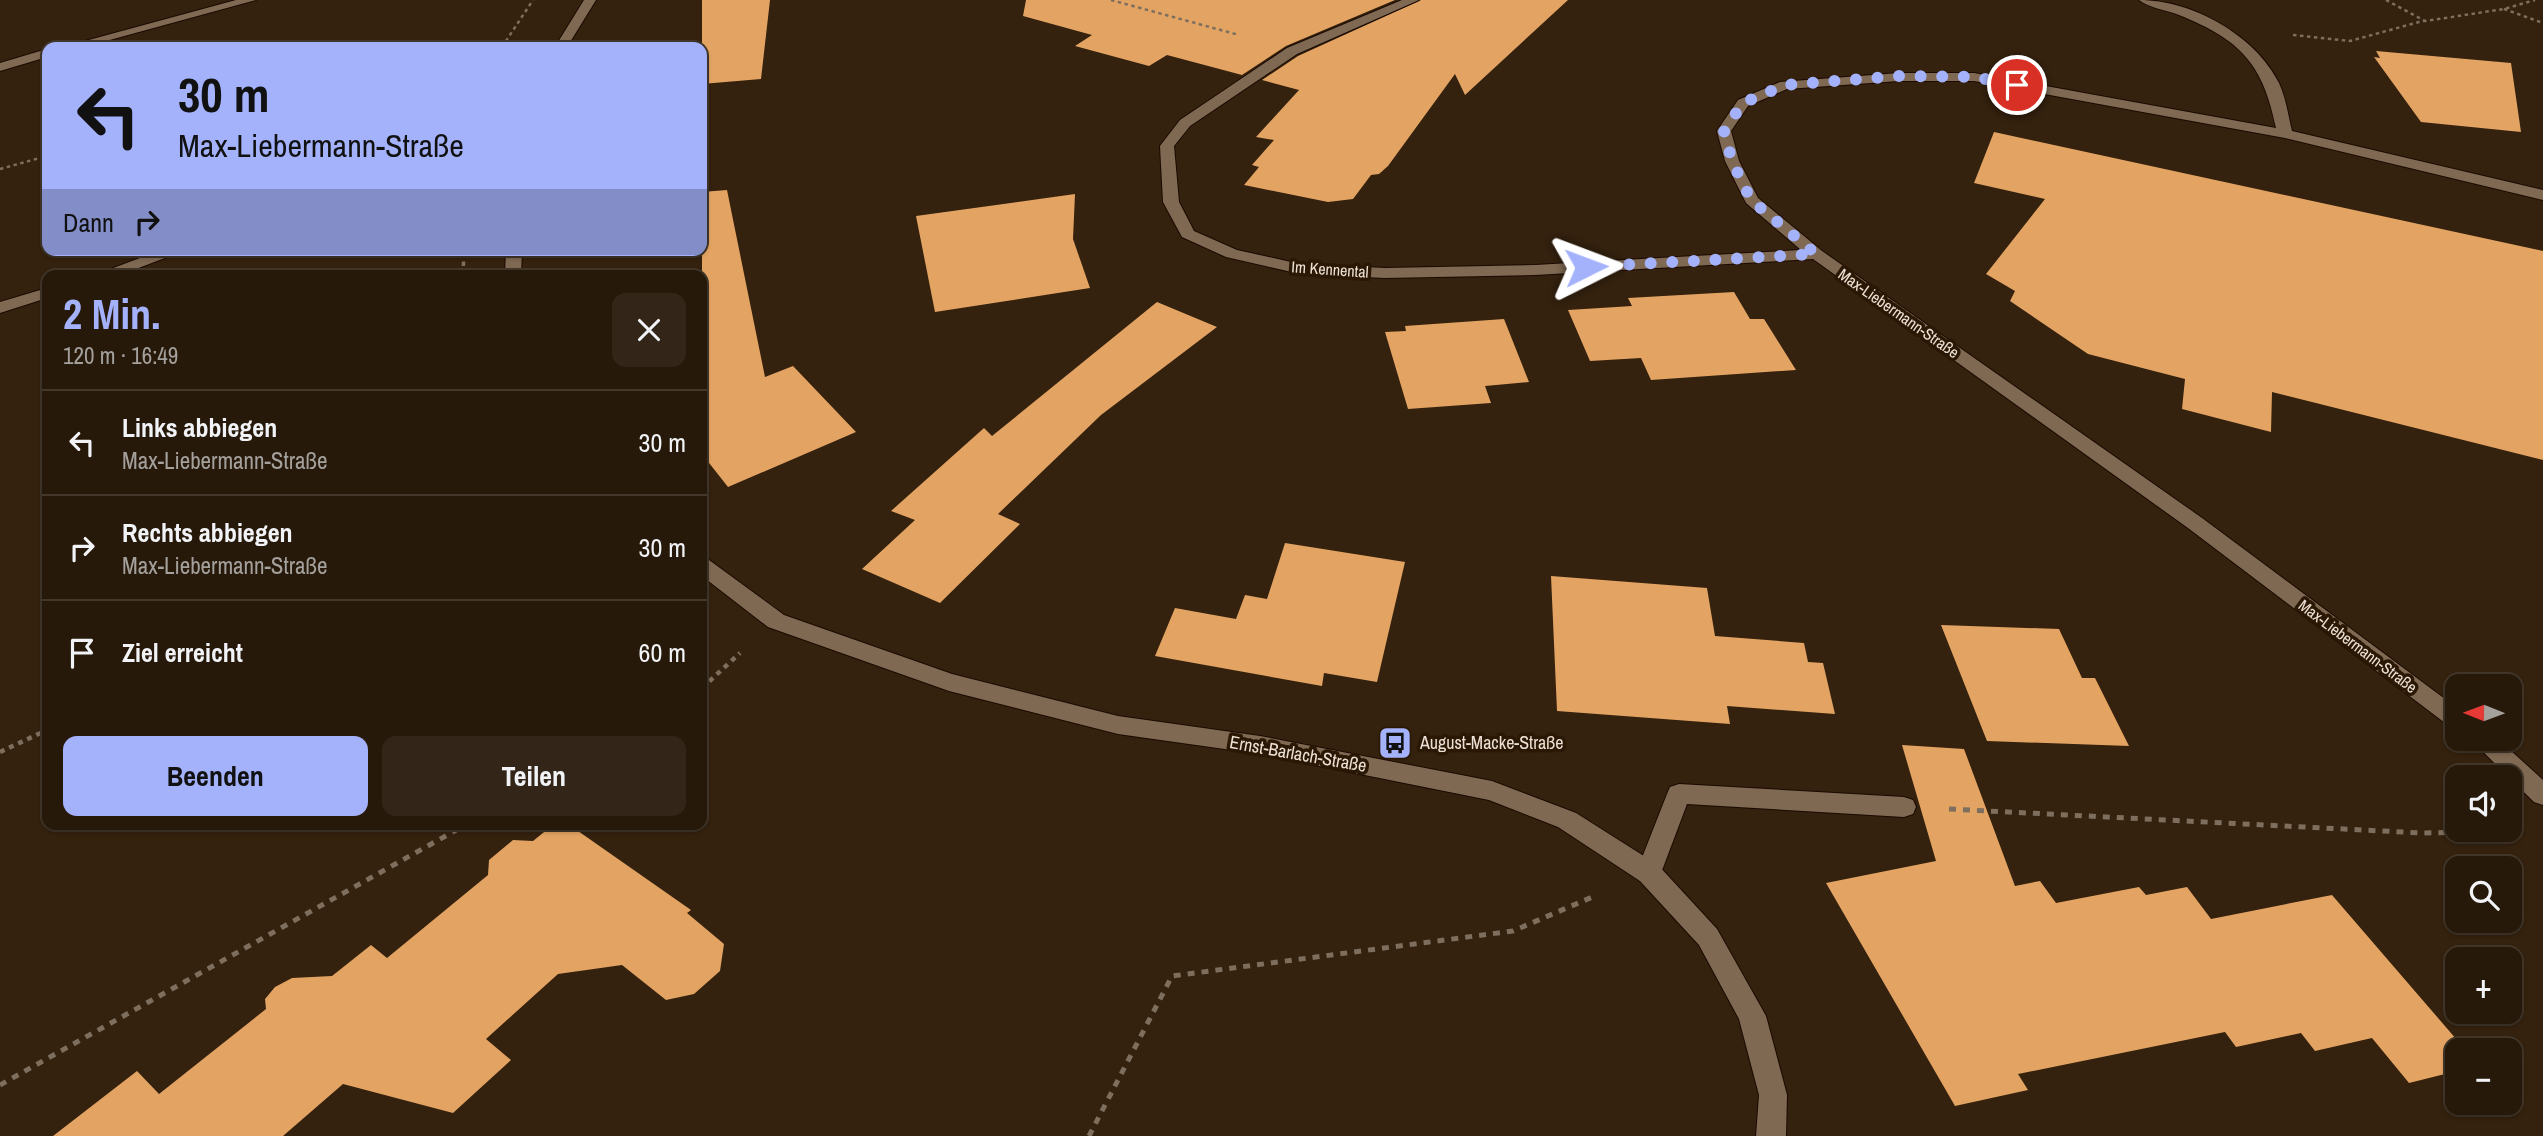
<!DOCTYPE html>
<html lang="de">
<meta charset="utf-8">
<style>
:root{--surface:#27190a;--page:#332618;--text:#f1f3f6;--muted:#a4a09c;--line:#43382b;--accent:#a4b2fc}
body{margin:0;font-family:"Archivo Narrow",sans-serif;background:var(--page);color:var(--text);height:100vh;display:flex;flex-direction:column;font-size:26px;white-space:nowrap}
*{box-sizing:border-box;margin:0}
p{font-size:23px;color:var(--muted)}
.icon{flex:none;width:38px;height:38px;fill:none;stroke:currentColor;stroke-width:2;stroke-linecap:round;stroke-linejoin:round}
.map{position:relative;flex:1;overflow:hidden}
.details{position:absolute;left:42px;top:270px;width:665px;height:560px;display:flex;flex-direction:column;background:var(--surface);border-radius:14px;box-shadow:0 2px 5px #0004,0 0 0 2px var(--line)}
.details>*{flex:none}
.hud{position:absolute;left:42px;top:42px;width:665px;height:214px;border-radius:14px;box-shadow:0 2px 5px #0004,0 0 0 2px var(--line);background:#a4b2fc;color:#111;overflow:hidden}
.needle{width:46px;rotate:271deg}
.tools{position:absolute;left:2445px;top:674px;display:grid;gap:14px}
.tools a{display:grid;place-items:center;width:77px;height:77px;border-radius:14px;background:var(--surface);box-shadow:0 2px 5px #0004,0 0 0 2px var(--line);font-size:35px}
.pin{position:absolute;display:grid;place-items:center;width:60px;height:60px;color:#fff;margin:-30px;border:4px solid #fff;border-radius:50%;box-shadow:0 2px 7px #0007}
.me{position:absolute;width:77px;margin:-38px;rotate:87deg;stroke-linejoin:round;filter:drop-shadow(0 0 5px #0008)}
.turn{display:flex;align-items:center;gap:24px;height:147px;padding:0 21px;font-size:32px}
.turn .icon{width:91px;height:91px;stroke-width:2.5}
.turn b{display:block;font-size:49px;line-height:60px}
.then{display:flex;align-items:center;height:66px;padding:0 21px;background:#0003;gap:14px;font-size:26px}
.round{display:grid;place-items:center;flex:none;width:74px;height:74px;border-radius:14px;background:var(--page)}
.head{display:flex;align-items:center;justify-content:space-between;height:119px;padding:0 21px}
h1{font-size:42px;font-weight:800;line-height:52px;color:var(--accent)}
.action{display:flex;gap:14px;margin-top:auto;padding:14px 21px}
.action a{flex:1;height:80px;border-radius:14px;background:var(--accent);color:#111;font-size:28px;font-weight:800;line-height:80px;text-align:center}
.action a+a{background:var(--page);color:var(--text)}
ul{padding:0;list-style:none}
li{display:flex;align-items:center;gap:21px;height:105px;padding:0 21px;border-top:2px solid var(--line)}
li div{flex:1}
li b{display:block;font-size:26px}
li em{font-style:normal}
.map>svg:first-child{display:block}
</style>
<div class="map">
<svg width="2543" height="1136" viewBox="0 0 2543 1136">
<rect width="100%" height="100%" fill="#34210e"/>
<path fill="#e3a463" d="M702,0H770L761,79L702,84Z
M1026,0H1395L1286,46L1242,75L1167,55L1149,66L1075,46L1092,35L1023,16Z
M1421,0H1568L1465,95L1455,74L1388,166L1379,174L1371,175L1353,199L1328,202L1244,185L1259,167L1252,165L1274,140L1256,137L1299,90L1262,80L1298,56Z
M2376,51L2511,63L2521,132L2421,122L2374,57L2380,58Z
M1994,132L2543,251V460L2272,392L2271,432L2182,409L2185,379L2088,354L2010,301L2015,291L1986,274L2045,199L1974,183Z
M727,190L765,377L793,366L856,432L728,487L702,454V192Z
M1075,194L1073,239L1090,288L935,312L916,216Z
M1734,292L1750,319H1764L1796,370L1651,380L1641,358L1590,361L1568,310L1632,306L1628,298Z
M1157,302L1217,327L1101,415L998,514L1020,524L940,603L862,569L915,520L891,511L984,428L992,436Z
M1504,319L1529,382L1485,386L1491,403L1408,409L1385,332L1406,331L1405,326Z
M1285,543L1405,562L1377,682L1324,673L1322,686L1155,656L1175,608L1236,619L1245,595L1267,599Z
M1551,576L1707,588L1715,636L1804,643L1808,662L1823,663L1835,714L1727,706L1730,724L1557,711Z
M1941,625L2059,629L2082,678H2095L2129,746L1987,741Z
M1902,745L1964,749L2015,886L2040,881L2056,903L2139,887L2146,895L2187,887L2211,919L2332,895L2457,1040V1071L2409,1083L2372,1038L2315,1051L2301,1033L2236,1047L2225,1032L2018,1074L2028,1090L1955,1106L1826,883L1936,861Z
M554,824H568L691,910L687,913L724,944L720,971L694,994L666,1000L622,965L558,974L486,1039L511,1060L453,1113L343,1084L283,1136H53L137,1071L159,1094L266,1009L265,999L275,987L292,978L332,976L371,945L387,958L488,875L489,860L513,840L533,841Z"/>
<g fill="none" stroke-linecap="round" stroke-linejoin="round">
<defs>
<path id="lane" d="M1679,784L1904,797L1913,800L1916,807L1913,814L1904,817L1687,804L1658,881L1649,884L1640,881L1636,873L1667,794L1670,787Z"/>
<path id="street" d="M236,0H256L84,47H63Z
M584,0H596L567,47H555Z
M1402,0H1419L1297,54L1190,126L1174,146L1179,202L1194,231L1237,250L1300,264L1385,268L1535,265L1801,250L1746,203L1725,161L1717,131L1738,100L1780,82L1899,73H1974L2276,128C2263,64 2241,40 2179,15C2167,10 2149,8 2139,0C2192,0 2255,35 2279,83C2286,98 2288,115 2292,131L2543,190V200L2285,138L1974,81H1899L1787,89L1748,106L1731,131L1739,161L1758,198L1822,251L2202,518L2457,708V729L2449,726L2188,528L1813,259L1535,275L1385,278L1300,274L1226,257L1182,237L1163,202L1160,146L1180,120L1287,48Z
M47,49V57L0,71V63Z
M161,250H186L120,275H95Z
M506,250H522L521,275H505Z
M47,288V298L0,313V302Z
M702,558L709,560L784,615L952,674L1118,716L1260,736L1492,781L1576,813L1658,865L1717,929L1766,1016L1787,1095L1786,1136H1756L1759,1095L1739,1019L1699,945L1640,881L1558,827L1489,800L1260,754L1118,734L949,691L768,627L702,576Z
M2469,738H2497L2543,780V805L2534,802Z"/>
</defs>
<use href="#lane" stroke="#1b0a00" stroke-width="2"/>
<use href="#street" stroke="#1b0a00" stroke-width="2"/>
<path stroke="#7e6e5d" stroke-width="2.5" stroke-dasharray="3.5 3.5" stroke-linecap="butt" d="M1111,0L1239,35
M2386,0L2425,21
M2504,9L2543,23
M2293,35L2350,41L2419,22L2504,9L2535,0
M502,47L533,0
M0,169L47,156"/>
<path stroke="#7e6e5d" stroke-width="3.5" stroke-dasharray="4.5 4.5" stroke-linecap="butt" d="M463,275L464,250"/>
<path stroke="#7e6e5d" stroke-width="4.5" stroke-dasharray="5 5" stroke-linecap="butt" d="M702,688L740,653
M0,752L47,730"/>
<path stroke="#7e6e5d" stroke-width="5" stroke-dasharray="7 7" stroke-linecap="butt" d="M1949,809L2422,833L2511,831
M0,1085L467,824
M1089,1136L1172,976L1513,931L1597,895"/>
<use href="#lane" fill="#7f6953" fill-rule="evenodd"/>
<use href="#street" fill="#7f6953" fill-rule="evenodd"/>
</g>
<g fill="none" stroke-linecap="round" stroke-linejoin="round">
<path stroke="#a4b2fc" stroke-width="12" stroke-dasharray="0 21.6" d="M1586,267L1816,254L1751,200L1732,161L1724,131L1743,103L1785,85L1899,76L1974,77L2017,85"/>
</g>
<defs>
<symbol id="bus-square" viewBox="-11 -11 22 22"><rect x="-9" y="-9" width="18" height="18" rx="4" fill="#a4b2fc" stroke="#2a1805"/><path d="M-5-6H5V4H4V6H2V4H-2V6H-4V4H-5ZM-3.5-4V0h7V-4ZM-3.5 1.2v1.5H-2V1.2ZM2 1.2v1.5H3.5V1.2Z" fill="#111"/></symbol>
</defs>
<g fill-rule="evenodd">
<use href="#bus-square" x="1376" y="724" width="38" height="38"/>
</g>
<g text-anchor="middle" stroke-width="7" stroke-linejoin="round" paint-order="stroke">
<g font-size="16" fill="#ede0d4" stroke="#2a1805">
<text transform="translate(1330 269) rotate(4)" y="6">Im Kennental</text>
<text transform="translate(1899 313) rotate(35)" y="6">Max-Liebermann-Straße</text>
<text transform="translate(2358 646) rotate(37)" y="6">Max-Liebermann-Straße</text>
</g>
<g font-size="18" fill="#ede0d4" stroke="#2a1805" text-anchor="start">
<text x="1420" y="749">August-Macke-Straße</text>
</g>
<g font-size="18" fill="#ede0d4" stroke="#2a1805">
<text transform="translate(1298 754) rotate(10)" y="6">Ernst-Barlach-Straße</text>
</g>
</g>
</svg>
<div class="tools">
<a><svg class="needle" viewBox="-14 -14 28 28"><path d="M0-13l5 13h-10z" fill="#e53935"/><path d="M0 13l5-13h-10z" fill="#a4a09c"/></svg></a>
<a><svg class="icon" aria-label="sound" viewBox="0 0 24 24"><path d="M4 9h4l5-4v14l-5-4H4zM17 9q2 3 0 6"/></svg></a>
<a><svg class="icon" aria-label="search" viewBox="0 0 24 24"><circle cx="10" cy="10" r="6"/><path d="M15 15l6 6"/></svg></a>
<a>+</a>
<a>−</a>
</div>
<div class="pin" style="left:2017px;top:85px;background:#d93025"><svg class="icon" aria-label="arrive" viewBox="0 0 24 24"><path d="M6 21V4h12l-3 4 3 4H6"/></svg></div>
<svg class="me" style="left:1586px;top:267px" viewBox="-20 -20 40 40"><path d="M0-17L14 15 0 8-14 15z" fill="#a4b2fc" stroke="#fff" stroke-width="4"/></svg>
<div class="hud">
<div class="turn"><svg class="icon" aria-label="left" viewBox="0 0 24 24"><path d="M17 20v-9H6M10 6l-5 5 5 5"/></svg><div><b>30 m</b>Max-Liebermann-Straße</div></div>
<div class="then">Dann<svg class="icon" aria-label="right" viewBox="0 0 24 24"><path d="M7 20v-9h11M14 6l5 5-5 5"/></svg></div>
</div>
<section class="details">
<div class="head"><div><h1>2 Min.</h1><p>120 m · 16:49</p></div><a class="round"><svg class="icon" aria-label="close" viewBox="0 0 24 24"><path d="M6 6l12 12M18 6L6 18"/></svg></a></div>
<ul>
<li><svg class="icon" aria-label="left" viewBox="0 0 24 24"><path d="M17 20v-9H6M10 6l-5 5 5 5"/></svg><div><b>Links abbiegen</b><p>Max-Liebermann-Straße</p></div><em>30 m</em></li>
<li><svg class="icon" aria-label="right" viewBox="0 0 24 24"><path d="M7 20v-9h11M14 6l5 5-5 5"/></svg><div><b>Rechts abbiegen</b><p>Max-Liebermann-Straße</p></div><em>30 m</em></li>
<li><svg class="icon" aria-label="arrive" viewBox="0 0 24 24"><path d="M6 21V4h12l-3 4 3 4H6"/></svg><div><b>Ziel erreicht</b></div><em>60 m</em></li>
</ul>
<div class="action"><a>Beenden</a><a>Teilen</a></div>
</section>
</div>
